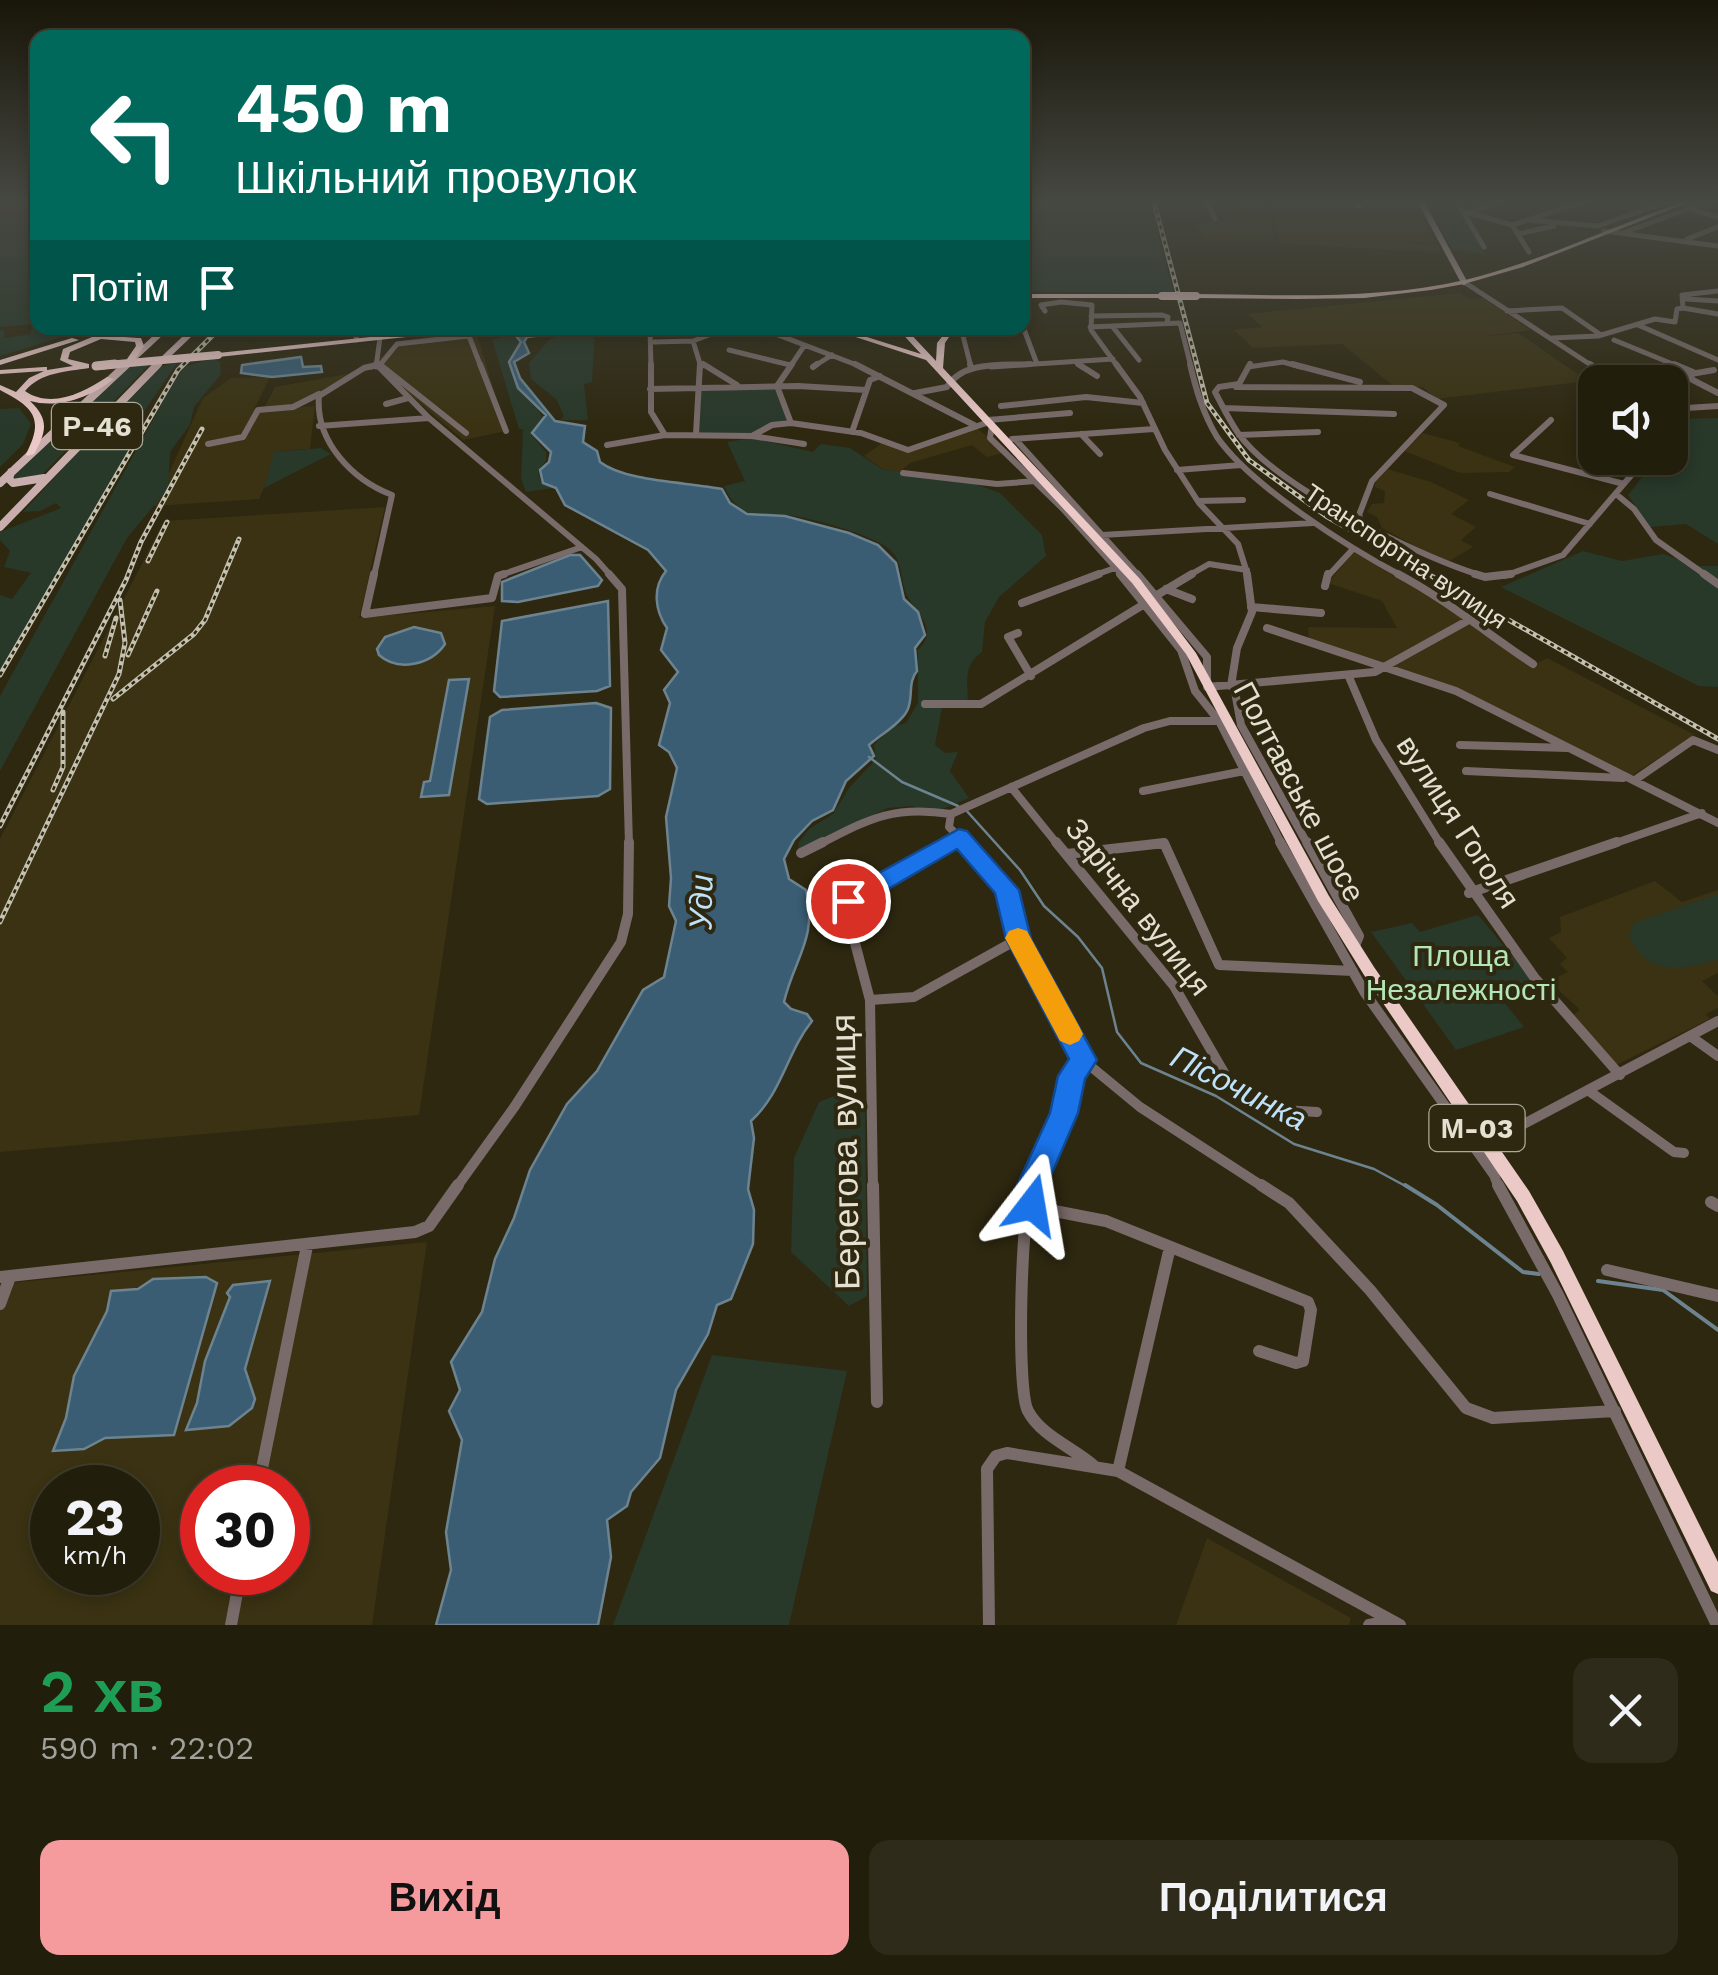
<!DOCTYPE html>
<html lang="uk">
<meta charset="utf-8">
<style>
:root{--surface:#221e0c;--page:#2e2b1a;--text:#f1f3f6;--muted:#a2a29d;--line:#3f3c2d;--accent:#f59b9e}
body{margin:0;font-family:"Work Sans",sans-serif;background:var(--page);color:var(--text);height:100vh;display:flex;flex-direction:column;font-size:38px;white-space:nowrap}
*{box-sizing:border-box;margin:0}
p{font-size:32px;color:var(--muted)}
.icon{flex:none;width:55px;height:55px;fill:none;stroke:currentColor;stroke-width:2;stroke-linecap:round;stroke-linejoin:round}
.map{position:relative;height:1625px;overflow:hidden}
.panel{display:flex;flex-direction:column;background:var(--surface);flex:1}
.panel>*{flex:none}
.banner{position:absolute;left:30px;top:30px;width:1000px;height:305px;border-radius:20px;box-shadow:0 5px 15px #0003,0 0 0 2px var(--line);background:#00695c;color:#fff;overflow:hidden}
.fabs{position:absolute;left:1578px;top:365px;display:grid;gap:20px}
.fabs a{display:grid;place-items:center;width:110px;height:110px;border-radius:20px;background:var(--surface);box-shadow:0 5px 15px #0003,0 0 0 2px var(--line);font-size:50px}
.speed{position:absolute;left:30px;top:1465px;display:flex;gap:20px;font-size:50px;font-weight:700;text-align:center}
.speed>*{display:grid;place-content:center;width:130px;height:130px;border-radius:50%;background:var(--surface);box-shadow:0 5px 15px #0003,0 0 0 2px var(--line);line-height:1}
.speed small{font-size:25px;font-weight:400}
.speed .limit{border:15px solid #d22;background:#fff;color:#111}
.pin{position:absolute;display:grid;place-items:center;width:85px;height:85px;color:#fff;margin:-42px;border:5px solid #fff;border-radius:50%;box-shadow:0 2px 10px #0007}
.me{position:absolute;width:110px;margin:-55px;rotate:14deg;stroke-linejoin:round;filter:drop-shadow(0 0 8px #0008)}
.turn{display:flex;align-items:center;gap:35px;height:210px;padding:0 40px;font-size:45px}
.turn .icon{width:130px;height:130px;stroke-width:2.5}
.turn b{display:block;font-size:70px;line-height:85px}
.then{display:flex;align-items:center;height:95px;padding:0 40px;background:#0003;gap:20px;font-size:38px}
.round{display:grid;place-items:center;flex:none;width:105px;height:105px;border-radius:20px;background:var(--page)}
.summary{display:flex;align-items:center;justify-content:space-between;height:170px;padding:0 40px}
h1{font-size:60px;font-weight:600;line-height:75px;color:#1e9e55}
.primary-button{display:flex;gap:20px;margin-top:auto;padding:20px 40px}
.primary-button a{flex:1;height:115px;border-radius:20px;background:var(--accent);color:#111;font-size:40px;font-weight:600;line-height:115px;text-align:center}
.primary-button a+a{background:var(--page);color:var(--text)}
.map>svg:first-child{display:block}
</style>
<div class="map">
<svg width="1718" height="1625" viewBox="0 0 1718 1625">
<rect width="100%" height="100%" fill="#2e2810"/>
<path fill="#3a3212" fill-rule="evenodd" d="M1237,202H1266L1275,238L1202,240L1198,224L1243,219Z
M1270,202H1415L1435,243L1327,239L1438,245L1441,252L1280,244Z
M1460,293L1469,299L1483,298L1531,330L1480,337L1518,333L1588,381L1436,399L1423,387L1397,389L1342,344L1253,348L1234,330L1262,327L1248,314Z
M476,331L506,431L463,440L378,367L380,358L398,341Z
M353,373L294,407L315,406L310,449L281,451L259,499L154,506L203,398L231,378L270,377L254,409L264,408L275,387Z
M974,426L1007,452L987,457L972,445L910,463L900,472L883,469L864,456L882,443L906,452Z
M1423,433L1460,443L1458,446L1515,467L1509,472L1460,473L1404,451Z
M1387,469L1431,482L1469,500L1451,514L1476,527L1461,540L1473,547L1446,563L1382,528L1377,517L1367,512L1372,504L1384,503L1385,491L1375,487V483Z
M385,507L359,618L495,606L419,1115L0,1152V839L164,521Z
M1353,552L1417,585L1536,664L1547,658L1695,735L1631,776L1455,689L1309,642L1308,627L1397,628L1382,601L1328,583Z
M1655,881L1682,902L1718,890V973L1702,981L1718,996V1008L1706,1014L1710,1019L1616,1065L1571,1016L1580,1010L1549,981L1568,972L1560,964L1567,958L1549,938L1561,932L1560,917Z
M427,1242L372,1625H0V1284ZM52,1488H138V1572H52ZM202,1488H288V1572H202Z
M1207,1538L1351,1618L1349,1625H1176Z"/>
<path fill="#283829" d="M1022,202H1150L1174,294L1023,291V284L1032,278L1023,275Z
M1427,202H1456L1484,252L1482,254L1452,249Z
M0,218L37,219L38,328H91L0,356V330H4L5,338L30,334L33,324L0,327Z
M532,328H560L518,335L522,341L510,361L519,389L535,403L546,425L530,433L546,452V461L538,471L541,483L553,488L526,492L521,479L523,429H519L492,339L532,331Z
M573,328H595L592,382L584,384L588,420H560L564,416L556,399L531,379L529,363L549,340Z
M213,359L220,362L221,374L194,407L190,425L170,452L168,489L127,538L0,771V696L175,380L186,366Z
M178,362L118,449H130L0,674V595L12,599L31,573L4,567L10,551L0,540V532L61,508L56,503L40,511L23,512L132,392L143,386C149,369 161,367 178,362Z
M149,365L40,477L15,482L12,476L127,367Z
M770,388L775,390L787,419L751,435L698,433L700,392L704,390Z
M19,408L31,424L23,444L0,467V409Z
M1718,418V544L1686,524L1650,527L1628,495L1657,458H1670V419Z
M752,438L813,452L821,444L850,448L882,469L967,481L1000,493L1042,535L1046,556L999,597L985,622L982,652C964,665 967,679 968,700L942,708L935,745L945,753L958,752L950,771L969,798L933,813L912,806L887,808L798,856L799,842L809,829L833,814L849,788L876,759L874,745L892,727L906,723L918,703V650C938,630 920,617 909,599C899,583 905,562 889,549C872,535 810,517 787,515C775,514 760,517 748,513C737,508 729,498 724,486L745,481L727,442Z
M321,448L331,454L264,488L274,452Z
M1583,551L1622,561L1663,554L1698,566H1718V687L1699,686L1501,587Z
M1718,894V959C1685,971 1643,977 1629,934L1634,923Z
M1478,915L1543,993L1504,1002L1524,1027L1456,1050L1371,932L1412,923L1420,932Z
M847,1091L865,1101L867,1296L849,1306L791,1252L794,1158L819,1102Z
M712,1355L847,1371L789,1625H613Z"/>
<path fill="#3a5d73" stroke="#6d8490" stroke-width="2.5" d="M566,328L558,333L527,337L524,342L529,353L514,362L520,378L555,421L585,426L583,442L597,451L600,462C626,482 688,482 722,489L730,503L747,514L785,516L849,533L878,545L896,563L904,599L918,612L925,635L915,648L917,671C907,683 914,698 907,711C900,724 880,735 869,745L874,756L846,781L833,810L812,821L794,840L784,859L789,879L806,890C818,938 794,959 784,1002L791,1009L807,1014L812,1021C787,1052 782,1093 751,1121L754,1138L748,1189L754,1210L753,1244L731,1299L717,1305L708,1334L676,1390L660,1458L631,1492L627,1506L607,1520L611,1557L598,1625H436L451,1570L446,1532L462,1440L449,1411L460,1390L451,1362L482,1312L495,1259L514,1218L530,1170L567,1104L597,1071L643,990L664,977L676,921L669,906L671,878L666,817L677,768L669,752L659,745L670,703L664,690L678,672L661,650L667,628C655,611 652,588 666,571L648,550L565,505L556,488L543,483L540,470L549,462L551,452L532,433L546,415L518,388L509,362L521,342L516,336Z
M301,357L303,367L321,366L322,372L272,377L241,373L242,365Z
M570,555H580L602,580L598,586L518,602L502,601V582Z
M608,601L610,686L597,691L500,697L494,691L502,621Z
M414,627L441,633L445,644C431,665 398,672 379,655L377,649L385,637Z
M469,679L449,795L421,797L424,782L430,781L449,680Z
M596,703L611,708L610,789L598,796L487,804L479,799L490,717L502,710Z
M206,1277L217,1283L174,1435L105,1438L84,1449L53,1451L66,1418L74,1376L107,1311L111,1291L138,1289L153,1279Z
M270,1281L245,1369L255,1399L252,1408L229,1426L186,1430L197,1403L205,1361L230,1297L227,1293L233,1285Z"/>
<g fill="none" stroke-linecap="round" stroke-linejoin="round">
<path stroke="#6d8490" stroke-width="2.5" d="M869,757L902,782L958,806
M965,809L1020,870L1044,906L1078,937L1102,968L1117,1032L1141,1063L1216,1096L1294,1144L1374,1169L1409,1188"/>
<path stroke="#6d8490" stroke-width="4" d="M1405,1185L1437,1205L1523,1272L1539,1274
M1598,1281L1663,1290L1718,1330"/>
<path stroke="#796b6a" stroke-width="5" d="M1207,202L1215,219
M1457,202L1484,247
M1690,209L1718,217
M1466,212L1512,225L1529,252
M1469,212L1499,202
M1529,220L1598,226L1666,202
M1512,225L1584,202
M1604,231L1718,246
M1625,232L1707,202
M1518,234L1554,226
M1687,239L1718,227
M1464,282L1594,367
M1686,299L1718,301
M1683,308L1682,295L1718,291
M1683,308L1718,314
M1045,311L1041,305L1061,302L1092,305L1091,330L1118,367
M1507,311L1562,308L1601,335
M1091,316L1162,315L1168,317L1167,323
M1022,324L1037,364
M1638,325L1718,360
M1112,326L1139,360
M1090,327L1180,323L1191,367
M650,328L651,367
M760,328L862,367
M963,336L971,367
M1552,338L1598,336L1655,319L1675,322L1677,309L1683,308
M356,340L357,328
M1614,340L1680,367
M693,341L701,367
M654,342L693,341L727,328
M729,350L790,365
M702,364L709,367
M1078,364L1082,367
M371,367L380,365L397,344L469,336L481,367
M376,367L380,338
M790,367L804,346
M813,367L832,355
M991,367L1113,359
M1248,367L1283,362L1301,367"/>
<path stroke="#796b6a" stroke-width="6" d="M376,364L429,418L596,559L611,576
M480,364L506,431
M651,364V412L665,435
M703,364L737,385
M855,364L974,425
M970,364L971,368
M1078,364L1097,376
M1116,364L1140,397L1165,450L1199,503L1238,544L1248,576
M1190,364C1196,390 1203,414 1217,437C1251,486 1349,548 1402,576
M1250,364L1239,384L1219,387L1215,392C1222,405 1229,420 1238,433C1275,486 1421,558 1483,576
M1292,364L1360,382
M1590,364L1617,382
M1674,364L1693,372L1692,376
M383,367L466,433
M813,367L817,364
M1687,377L1718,393
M1645,382L1714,370
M1236,387L1412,388L1444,405L1372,481L1359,515L1362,522
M650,389L798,386L866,390
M915,393L947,387C963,360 1003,366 1030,364
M386,404L408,398
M1001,406L1086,397L1143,403
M1224,408L1394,414
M1670,409L1718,406
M988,420L1070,413
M1551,420L1513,455L1624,484
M791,423L777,386L792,364
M992,425L990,438L1063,509L1123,576
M319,426L429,418
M852,432L870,380L880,376
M696,434L700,364
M1081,434L1100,454
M1239,435L1318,432
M752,436L804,444
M1012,439L1154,429
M1016,440L1139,576
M208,444L243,437L258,410L293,407L319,394
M607,445L665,435L752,436L772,425L791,423L861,433L908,450L989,422
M1177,470L1241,465
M903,473L997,484L1036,481
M1490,494L1590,524
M1616,494L1634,509L1656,540L1707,576
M1198,501L1243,500
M1102,535L1313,523
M374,576L392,495C353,480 315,442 319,396L364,368L381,364
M498,576L582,547
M1092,576L1115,568
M1188,576L1209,564L1247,570
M1328,576L1352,550
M1504,576L1563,555L1646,458"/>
<path stroke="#796b6a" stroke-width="8" d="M374,574L365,614L492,598L498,576L504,574
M609,574L622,589L629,845
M1120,574L1181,650L1195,691L1219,721L1282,845
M1137,574L1207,657V679
M1398,574C1445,599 1488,634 1533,664
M1475,574L1485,577L1511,574
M1704,574L1718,584
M1325,586L1328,574
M1166,589L1192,599
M1157,595L1192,574
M1022,603L1099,574
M1251,607L1321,613
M1267,628L1456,691L1718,823
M1018,633L1008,637L1031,676
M1349,677L1376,740L1441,845
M1231,686L1237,648L1252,612L1247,574
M1234,686L1241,725L1308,845
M1207,687L1375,672L1467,621
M925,704H981L1146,603
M1460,745L1568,748
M1466,771L1623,778
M1635,780L1693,740L1718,750
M1011,787L1058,845
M1143,791L1244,771
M951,814L949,827L967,845
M818,845C869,819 892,805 951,814L1144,728L1170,721H1219
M946,845L959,837
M1149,845H1165
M1610,845L1702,813"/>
<path stroke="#796b6a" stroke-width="10" d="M965,842L1006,890L1018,939L1083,1060L1140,1107L1265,1188
M1056,842L1174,986L1234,1090L1264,1109L1317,1112
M1280,842L1365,993L1494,1175L1499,1188
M1307,842L1359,936L1354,948
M1439,842L1534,977L1620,1075
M801,853L823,842
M1067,854L1164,843L1219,965L1353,971
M1469,893L1617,842
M870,1000L914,997L1018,939
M1690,1036L1718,1056
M1589,1091L1674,1152L1684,1153
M1488,1143L1718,1021
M456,1188L515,1106L621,942L628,914L629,842
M873,1188L870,1000L845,905L950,842
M1031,1188L1064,1113L1072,1076L1083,1060"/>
<path stroke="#796b6a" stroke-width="12" d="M873,1185L877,1402
M1032,1185C1021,1209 1016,1390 1028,1411C1041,1436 1074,1448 1094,1466
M1261,1185L1289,1203L1370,1290L1466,1408L1493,1418L1615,1411
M1498,1185L1558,1295L1717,1625
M1029,1202L1039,1208L1106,1221L1308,1302L1311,1310L1303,1361L1296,1363L1259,1351
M1711,1202L1718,1206
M1607,1270L1718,1296
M0,1277L415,1232L429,1226L458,1185
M0,1304L10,1277
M1118,1471L1170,1247
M258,1488L307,1246
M231,1625L241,1572
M989,1625L987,1469L996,1456L1007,1453L1118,1471L1400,1625
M1369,1625L1390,1621"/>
<path stroke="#caaead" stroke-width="6" d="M1421,202L1464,282
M124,367L166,328
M155,367L196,328"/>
<path stroke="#caaead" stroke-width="8" d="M11,472L9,479L13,483L44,478
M0,483L127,364
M0,527L158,364"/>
<path fill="#ebc9c7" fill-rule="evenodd" d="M1683,202H1690L1523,267L1464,284L1431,290L1364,298L1297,299L1196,298L1192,296L1196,294C1285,295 1377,300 1465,280C1540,262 1610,227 1683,202Z
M1022,294H1162L1166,296L1162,298H1022Z
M456,328H476L472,330L218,357L214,355L218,353Z
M828,328H838L921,354L897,328H905L936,361L937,343L949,328H955L945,343L943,368L1140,579L1196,653L1329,896L1374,967L1529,1191L1563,1251L1718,1562V1594L1711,1591L1551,1263L1517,1201L1364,975L1318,901L1186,654L1132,583L926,360Z
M97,335L138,338H141L144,346L134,361H131L127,359L136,346L135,342L101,339L70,352L68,359L89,364V368C65,372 41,372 25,391C51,409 83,393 107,377L114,379C91,397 59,409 30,401C50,420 46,432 34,454L27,456L26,454C45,418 33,407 0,390V385L16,392L29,378L44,371L0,374V370L44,367H47V370L73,366L60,360L63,349Z
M72,338L79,340L0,365V360Z"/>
<defs>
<path id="rail" d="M1154,202L1207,403L1249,460L1326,516L1718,739
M1354,202L1359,206
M148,561L167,522
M128,655L157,591
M105,656L116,618
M0,675L178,370L220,328
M113,699L194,634L205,620L239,539
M53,790L63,767V712
M0,826L126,580L141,542L202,429
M0,922L119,674L125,643L120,600"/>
</defs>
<use href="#rail" stroke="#c5c1b1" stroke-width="5"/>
<use href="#rail" stroke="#2e2810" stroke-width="2.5" stroke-dasharray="4" stroke-linecap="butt"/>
<path stroke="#ebc9c7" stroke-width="8" d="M1162,296H1196
M96,366L218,355"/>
<path stroke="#ebc9c7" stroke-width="9" d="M96,366L115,364"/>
</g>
<linearGradient id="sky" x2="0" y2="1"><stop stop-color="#191609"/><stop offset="0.47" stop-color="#464842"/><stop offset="1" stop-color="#464842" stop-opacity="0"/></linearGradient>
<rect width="1718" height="429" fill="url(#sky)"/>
<path fill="#1a73e8" stroke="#114b97" stroke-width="2.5" d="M959,829L967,831L1019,890L1031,939L1097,1060L1085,1079L1078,1113L1043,1194L1047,1205L1043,1215L1032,1219L1021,1215L1013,1194L1050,1113L1058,1076L1069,1059L1006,939L995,893L957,849L857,907L848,910L836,901L839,895Z"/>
<path fill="#f59e0b" d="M1018,928L1027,931L1079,1026L1083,1034L1079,1041L1070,1045L1060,1041L1005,938L1009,931Z"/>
<g text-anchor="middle" stroke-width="8" stroke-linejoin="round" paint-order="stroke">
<g font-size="25" fill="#e4e0d2" stroke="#2e2810">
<text transform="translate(1406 556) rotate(34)" y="9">Транспортна вулиця</text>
</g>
<g fill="#2e2810" stroke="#ada998" stroke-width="2.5">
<rect x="52" y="403" width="90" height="46" rx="8"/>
<rect x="1429.5" y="1105" width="95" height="46" rx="8"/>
</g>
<g font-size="28" font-weight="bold" fill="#e4e0d2">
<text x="97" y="436">Р-46</text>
<text x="1477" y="1138">М-03</text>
</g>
<g font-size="30" fill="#e4e0d2" stroke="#2e2810">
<text transform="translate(1299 792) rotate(62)" y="10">Полтавське шосе</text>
<text transform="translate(1458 822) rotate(57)" y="10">вулиця Гоголя</text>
<text transform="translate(1138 907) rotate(52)" y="10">Зарічна вулиця</text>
</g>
<g font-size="30" fill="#b3e6b6" stroke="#2e2810">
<text x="1461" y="966">Площа<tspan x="1461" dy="34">Незалежності</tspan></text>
</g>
<g font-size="32" font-style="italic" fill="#bee2fa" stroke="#2e2810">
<text transform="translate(701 902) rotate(-89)" y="11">Уди</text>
<text transform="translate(1239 1088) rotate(27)" y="11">Пісочинка</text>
</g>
<g font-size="35" fill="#e4e0d2" stroke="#2e2810">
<text transform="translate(845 1152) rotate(-91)" y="12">Берегова вулиця</text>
</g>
</g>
</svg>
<div class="fabs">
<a><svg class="icon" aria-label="sound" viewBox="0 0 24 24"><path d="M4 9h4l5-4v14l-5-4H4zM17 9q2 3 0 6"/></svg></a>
</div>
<div class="speed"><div>23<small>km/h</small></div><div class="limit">30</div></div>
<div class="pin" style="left:848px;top:901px;background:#d93025"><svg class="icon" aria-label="arrive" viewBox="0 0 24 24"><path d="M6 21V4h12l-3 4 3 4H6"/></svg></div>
<svg class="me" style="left:1032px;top:1205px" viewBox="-20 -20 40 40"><path d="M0-17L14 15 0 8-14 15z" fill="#1a73e8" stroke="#fff" stroke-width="4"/></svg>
<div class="banner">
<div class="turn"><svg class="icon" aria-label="left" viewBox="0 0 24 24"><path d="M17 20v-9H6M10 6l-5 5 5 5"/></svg><div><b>450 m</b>Шкільний провулок</div></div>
<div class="then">Потім<svg class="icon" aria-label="arrive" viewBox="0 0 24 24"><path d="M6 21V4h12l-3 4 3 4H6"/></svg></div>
</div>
</div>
<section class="panel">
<div class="summary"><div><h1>2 хв</h1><p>590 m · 22:02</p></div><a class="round"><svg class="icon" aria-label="close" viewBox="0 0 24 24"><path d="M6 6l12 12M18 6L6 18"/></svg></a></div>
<div class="primary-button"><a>Вихід</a><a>Поділитися</a></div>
</section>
